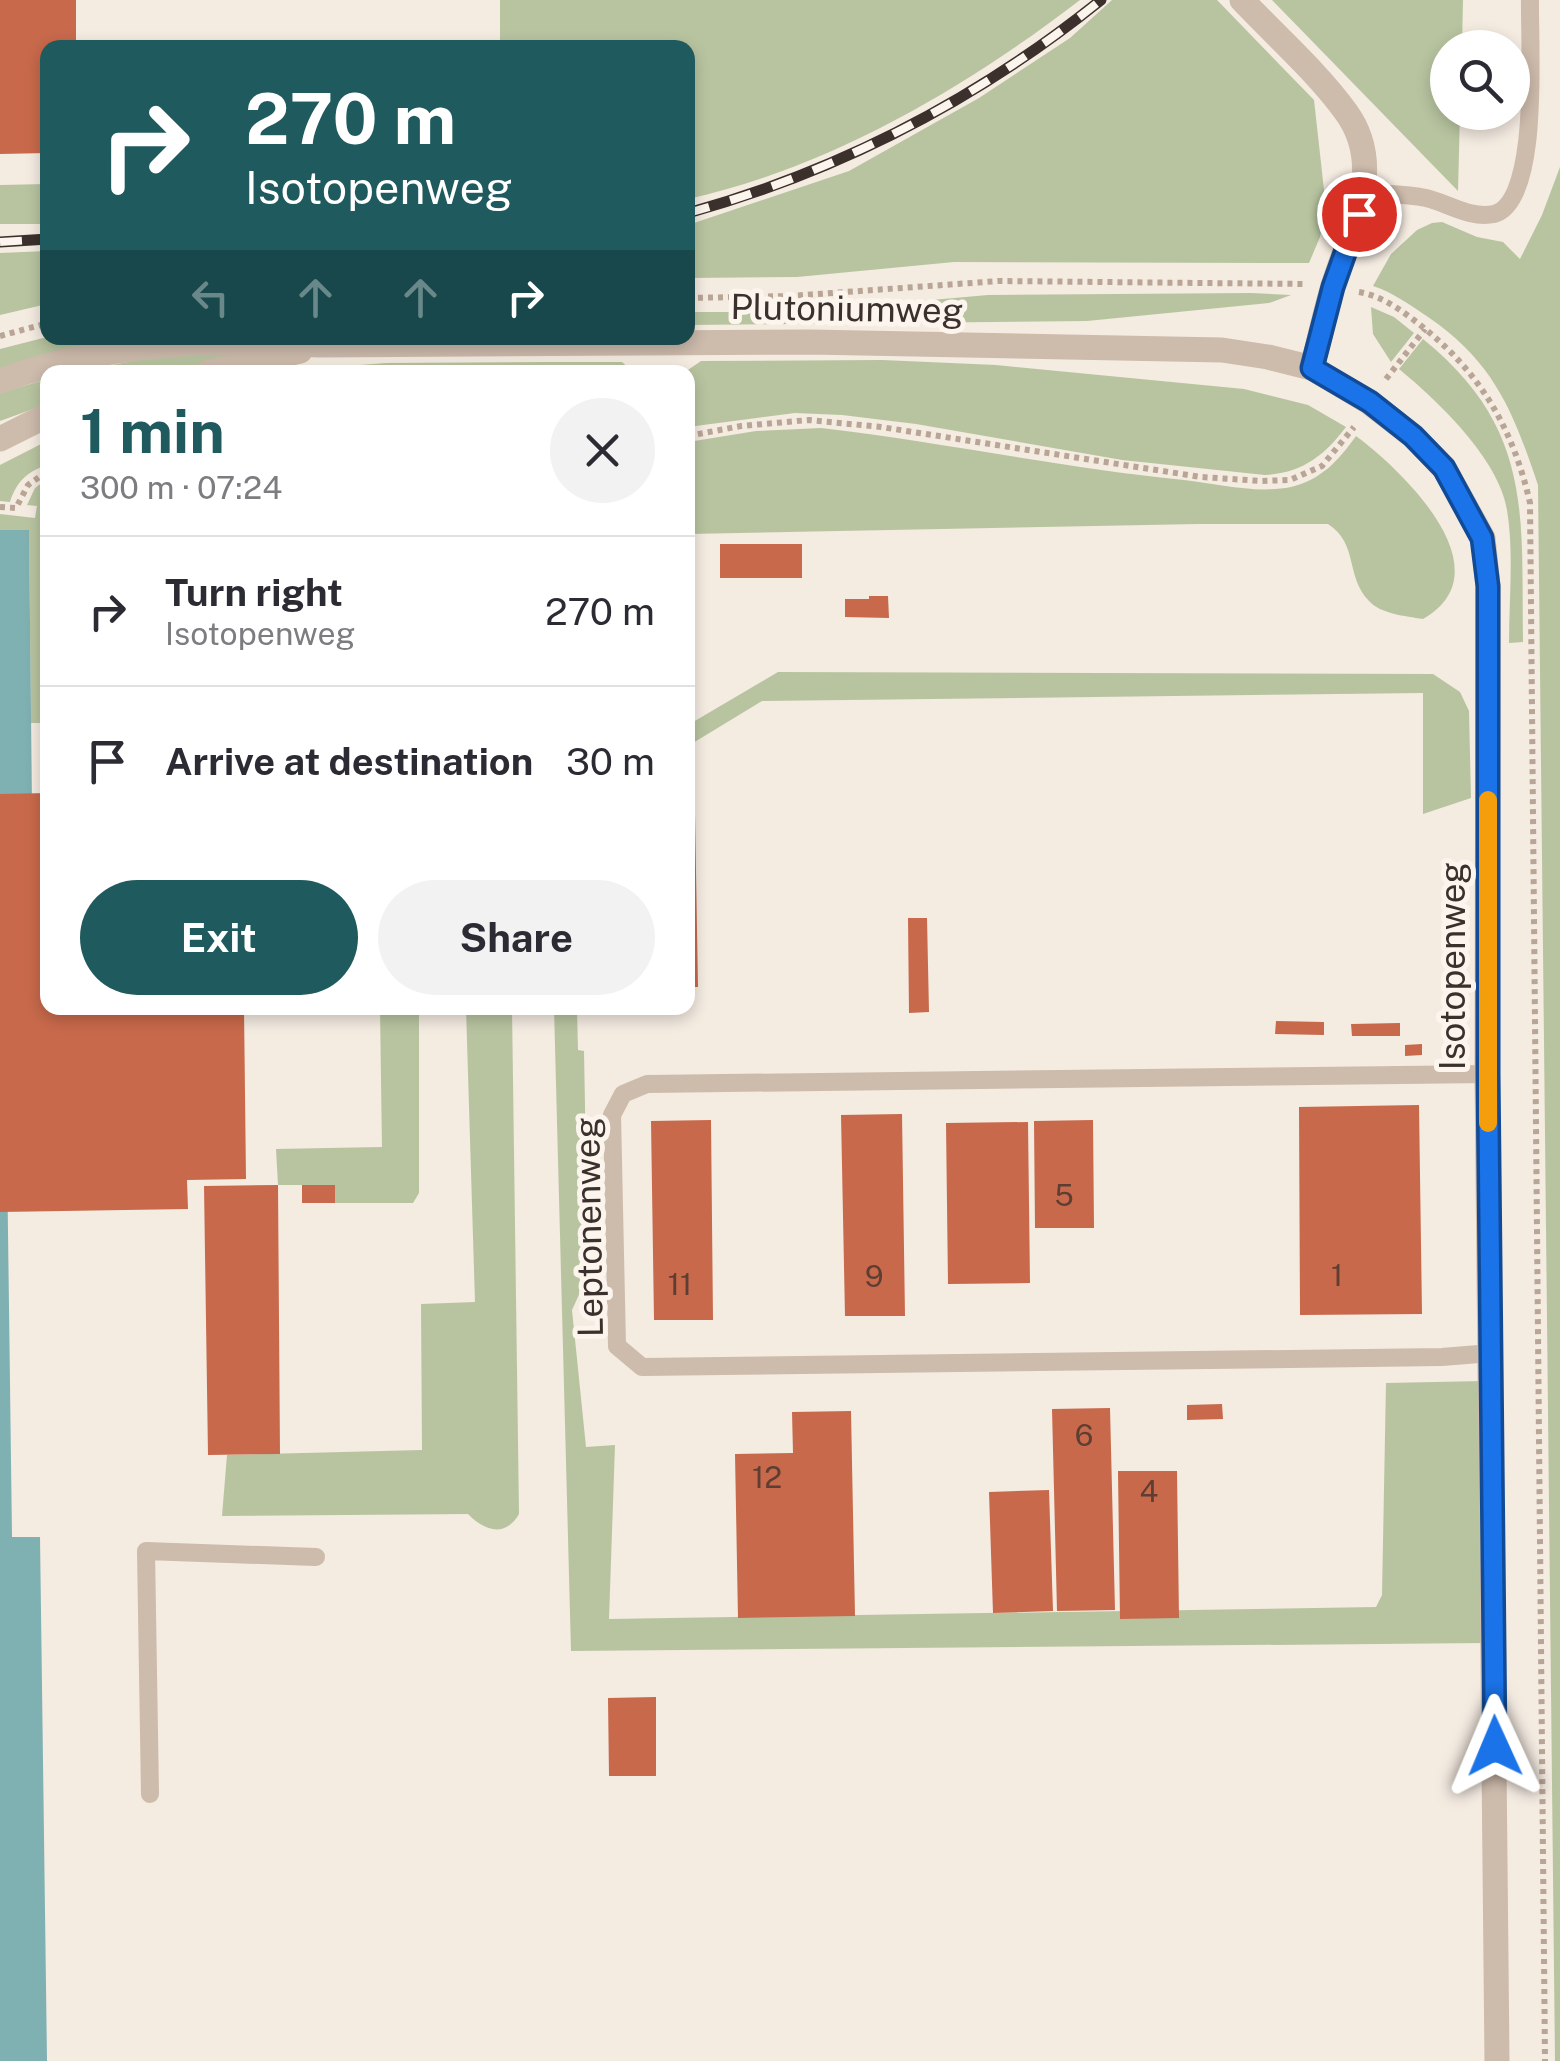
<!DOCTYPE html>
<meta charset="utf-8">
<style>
:root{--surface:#fff;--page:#f2f2f3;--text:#2b2b33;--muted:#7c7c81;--line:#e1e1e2;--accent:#1f5a5e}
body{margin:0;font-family:"Public Sans",sans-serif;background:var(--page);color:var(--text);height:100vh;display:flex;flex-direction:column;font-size:38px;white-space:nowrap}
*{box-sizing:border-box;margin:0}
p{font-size:32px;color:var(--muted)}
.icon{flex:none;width:55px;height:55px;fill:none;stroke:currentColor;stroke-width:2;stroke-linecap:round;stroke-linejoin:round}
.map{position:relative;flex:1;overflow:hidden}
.side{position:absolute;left:40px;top:365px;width:655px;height:650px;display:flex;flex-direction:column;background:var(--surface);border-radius:20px;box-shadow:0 5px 15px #0003}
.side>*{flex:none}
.top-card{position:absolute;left:40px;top:40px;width:655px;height:305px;border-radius:20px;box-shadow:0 5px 15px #0003;background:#1f5a5e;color:#fff;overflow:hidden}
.controls{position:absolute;left:1430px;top:30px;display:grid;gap:20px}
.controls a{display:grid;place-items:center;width:100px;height:100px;border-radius:50%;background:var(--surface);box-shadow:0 5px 15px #0003;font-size:50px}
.pin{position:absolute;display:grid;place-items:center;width:85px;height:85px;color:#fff;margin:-42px;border:5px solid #fff;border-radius:50%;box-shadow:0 2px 10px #0007}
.me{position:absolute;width:110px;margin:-55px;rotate:359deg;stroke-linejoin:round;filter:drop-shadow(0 0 8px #0008)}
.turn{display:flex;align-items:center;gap:35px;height:210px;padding:0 40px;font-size:45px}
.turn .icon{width:130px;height:130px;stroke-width:2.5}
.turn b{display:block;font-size:70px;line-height:85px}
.lanes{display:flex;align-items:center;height:95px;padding:0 40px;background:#0003;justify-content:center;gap:50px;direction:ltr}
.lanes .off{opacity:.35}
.round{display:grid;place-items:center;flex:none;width:105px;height:105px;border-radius:52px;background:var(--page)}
.headline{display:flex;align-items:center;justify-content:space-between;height:170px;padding:0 40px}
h1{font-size:60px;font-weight:700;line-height:75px;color:var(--accent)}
.cta{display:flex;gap:20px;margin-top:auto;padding:20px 40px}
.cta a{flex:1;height:115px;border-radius:60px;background:var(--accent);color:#fff;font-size:40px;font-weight:700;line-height:115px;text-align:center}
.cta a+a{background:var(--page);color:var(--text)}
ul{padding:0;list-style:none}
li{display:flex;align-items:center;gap:30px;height:150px;padding:0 40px;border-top:2px solid var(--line)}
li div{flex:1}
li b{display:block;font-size:38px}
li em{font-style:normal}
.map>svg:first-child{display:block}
</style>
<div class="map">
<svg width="1560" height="2061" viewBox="0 0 1560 2061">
<rect width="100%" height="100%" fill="#f4ebe1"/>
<path fill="#b8c4a0" d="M500,0H1080C967,87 829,168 688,199V48L500,47Z
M1112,0H1217L1314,100L1326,208L1320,237L1309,263L954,262L797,277L688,278V225L849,171L979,98L1070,38Z
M1272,0H1463L1462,47L1448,48V112L1460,113L1458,191Z
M1560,167V2061H1555L1538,485C1513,411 1494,362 1428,317C1410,305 1394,293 1373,286L1391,254L1417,230L1432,223L1442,222L1477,237L1503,242L1520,259L1542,215Z
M47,184V224H0V185Z
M47,251V304L0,315V253Z
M1251,293L1291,295L1269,303L1087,321L688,325V312H795L988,295Z
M1371,307L1394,317L1414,333L1391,362L1373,334Z
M47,337L147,338L0,370V349Z
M1423,339C1534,429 1521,515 1523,642L1509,643C1509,599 1514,552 1507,510C1499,459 1437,400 1399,369Z
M245,350L246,355L165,372H74L144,359Z
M882,360L996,365L1244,389L1308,405L1346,427C1324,456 1302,473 1265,475L1122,460L916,424L842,415L795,413L688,427L685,372L701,361Z
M547,362H622L633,372H270L386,363Z
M47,379V404L0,421V393Z
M821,428C942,442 1062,468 1184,480C1218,484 1257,494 1291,487C1321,480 1339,460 1356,436C1403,471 1507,571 1423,619C1405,616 1381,614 1369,601C1345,576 1359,544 1328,524H1198L688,534V442L756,431Z
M47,441V465C28,471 16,482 10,502L0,501V465Z
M47,479V723H31L29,531L0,530V514L35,518L37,506L27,505L35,488Z
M778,672L1433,674L1460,692L1469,711L1471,798L1423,814V693L762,701L688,746V725Z
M380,1008H419V1193L413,1203H335V1185H278L276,1149L382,1147Z
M466,1008H512L519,1514C505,1538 485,1531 468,1514L222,1516L227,1455L422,1450L421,1304L475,1302Z
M554,1008H577L578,1050L584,1051L588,1275L572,1310L586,1447L615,1445L609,1619L1376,1607L1382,1595L1386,1383L1484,1381L1486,1643L571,1651Z"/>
<path fill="#7fb0b2" d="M0,530H29L34,990L5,1002L12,1537H40L47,2061H0Z"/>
<path fill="#c8694b" d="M0,0H76V48H48V153L0,154Z
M720,544H802V578H720Z
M869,596H888L889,618L845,617V599H869Z
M688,784L695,814L698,987H688Z
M48,793V1008H244L246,1179L187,1180L188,1209L0,1212V794Z
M908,918H927L929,1012L909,1013Z
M1276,1021L1324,1022V1035L1275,1034Z
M1400,1023V1036H1352L1351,1024Z
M1422,1044V1055L1405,1056V1045Z
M1419,1105L1422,1314L1300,1315L1299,1107Z
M902,1114L905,1316H845L841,1115Z
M711,1120L713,1320H654L651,1121Z
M1093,1120L1094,1228H1035L1034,1121Z
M1028,1122L1030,1283L948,1284L946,1123Z
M278,1185L280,1454L208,1455L204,1186Z
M302,1185H335V1203H302Z
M1222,1404L1223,1419L1187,1420V1405Z
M1110,1408L1115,1610L1057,1611L1052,1409Z
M851,1411L855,1616L738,1618L735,1454L793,1453L792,1412Z
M1118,1471H1177L1179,1618L1120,1619Z
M1049,1490L1053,1611L993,1613L989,1492Z
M656,1697V1776H609L608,1698Z"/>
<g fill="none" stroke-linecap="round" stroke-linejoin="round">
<path stroke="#b9a596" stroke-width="6" stroke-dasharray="5 5" stroke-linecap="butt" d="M1359,292C1382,296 1401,310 1419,324C1480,372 1513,428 1530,503L1545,2061
M688,298L790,296L999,281L1307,284
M0,336L48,323
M1386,379L1425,329
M688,436L741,426L809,420L881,427L1201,477L1261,481L1290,480L1322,466L1354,427
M0,507L16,508L28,485L48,471"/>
<path stroke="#cdbbac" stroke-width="18" d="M1364,192C1385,194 1406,194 1426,198C1448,203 1470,219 1494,214C1541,202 1529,41 1530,0
M1487,1074L647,1084L623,1094L612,1115L617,1346L642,1367L1442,1357L1491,1353
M150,1794L146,1551L316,1557"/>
<path stroke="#cdbbac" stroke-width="25" d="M1242,0C1275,35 1319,74 1346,112C1387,168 1350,230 1333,286C1325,313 1319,341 1312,368
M209,372L300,351
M0,381C102,343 213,337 320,345L810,342L1222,350L1268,357L1312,368L1369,402L1413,436L1444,468L1483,538L1488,586L1487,1074L1497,2061
M0,439L48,415"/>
<defs>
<path id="rail" d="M688,213C839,171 978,99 1101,0
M0,242L48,239"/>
</defs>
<use href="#rail" stroke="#3b302b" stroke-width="11"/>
<use href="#rail" stroke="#fbf5ee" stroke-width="8" stroke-dasharray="22" stroke-linecap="butt"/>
</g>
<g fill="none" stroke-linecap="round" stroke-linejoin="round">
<defs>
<path id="route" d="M1359,214L1333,287L1312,368L1370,402L1413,436L1444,468L1482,538L1488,586V1074L1495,1746"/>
</defs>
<use href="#route" stroke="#114b97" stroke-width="25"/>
<use href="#route" stroke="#1a73e8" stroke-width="18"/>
<path stroke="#f59e0b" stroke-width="18" d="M1488,800V1123"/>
</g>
<g text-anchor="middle" stroke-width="10" stroke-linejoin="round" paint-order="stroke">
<g font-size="30" fill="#5e3e33">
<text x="1064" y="1206">5</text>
<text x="1337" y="1286">1</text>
<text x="874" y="1287">9</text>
<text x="680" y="1295">11</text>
<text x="1084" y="1446">6</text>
<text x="767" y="1488">12</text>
<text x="1149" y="1502">4</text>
</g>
<g font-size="35" fill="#3b302b" stroke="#fbf5ee">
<text transform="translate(847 309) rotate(1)" y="12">Plutoniumweg</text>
<text transform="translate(1453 966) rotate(-90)" y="12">Isotopenweg</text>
<text transform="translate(589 1227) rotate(-91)" y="12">Leptonenweg</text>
</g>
</g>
</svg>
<div class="controls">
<a><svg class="icon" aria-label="search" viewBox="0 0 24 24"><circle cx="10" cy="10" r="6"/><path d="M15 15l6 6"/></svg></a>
</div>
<div class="pin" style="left:1359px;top:214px;background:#d93025"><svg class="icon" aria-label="arrive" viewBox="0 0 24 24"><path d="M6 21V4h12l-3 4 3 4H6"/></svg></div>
<svg class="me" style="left:1495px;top:1746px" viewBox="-20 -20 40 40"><path d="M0-17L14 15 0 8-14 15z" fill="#1a73e8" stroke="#fff" stroke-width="4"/></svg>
<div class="top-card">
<div class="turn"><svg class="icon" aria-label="right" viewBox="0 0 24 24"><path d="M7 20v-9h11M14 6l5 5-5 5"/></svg><div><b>270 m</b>Isotopenweg</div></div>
<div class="lanes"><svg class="icon off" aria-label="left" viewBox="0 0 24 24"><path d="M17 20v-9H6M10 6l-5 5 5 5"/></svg><svg class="icon off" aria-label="ahead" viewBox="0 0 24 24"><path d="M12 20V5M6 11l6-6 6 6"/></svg><svg class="icon off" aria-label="ahead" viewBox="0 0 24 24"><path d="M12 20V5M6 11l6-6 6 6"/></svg><svg class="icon" aria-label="right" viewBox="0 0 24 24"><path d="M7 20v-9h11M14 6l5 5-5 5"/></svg></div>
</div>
<section class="side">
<div class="headline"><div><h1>1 min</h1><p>300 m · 07:24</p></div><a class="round"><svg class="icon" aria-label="close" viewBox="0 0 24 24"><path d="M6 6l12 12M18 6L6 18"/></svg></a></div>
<ul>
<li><svg class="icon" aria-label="right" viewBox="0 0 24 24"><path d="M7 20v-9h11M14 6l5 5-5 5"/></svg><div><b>Turn right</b><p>Isotopenweg</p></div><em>270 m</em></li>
<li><svg class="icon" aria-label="arrive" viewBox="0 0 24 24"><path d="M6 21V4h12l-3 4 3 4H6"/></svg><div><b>Arrive at destination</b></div><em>30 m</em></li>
</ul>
<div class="cta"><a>Exit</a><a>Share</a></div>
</section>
</div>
